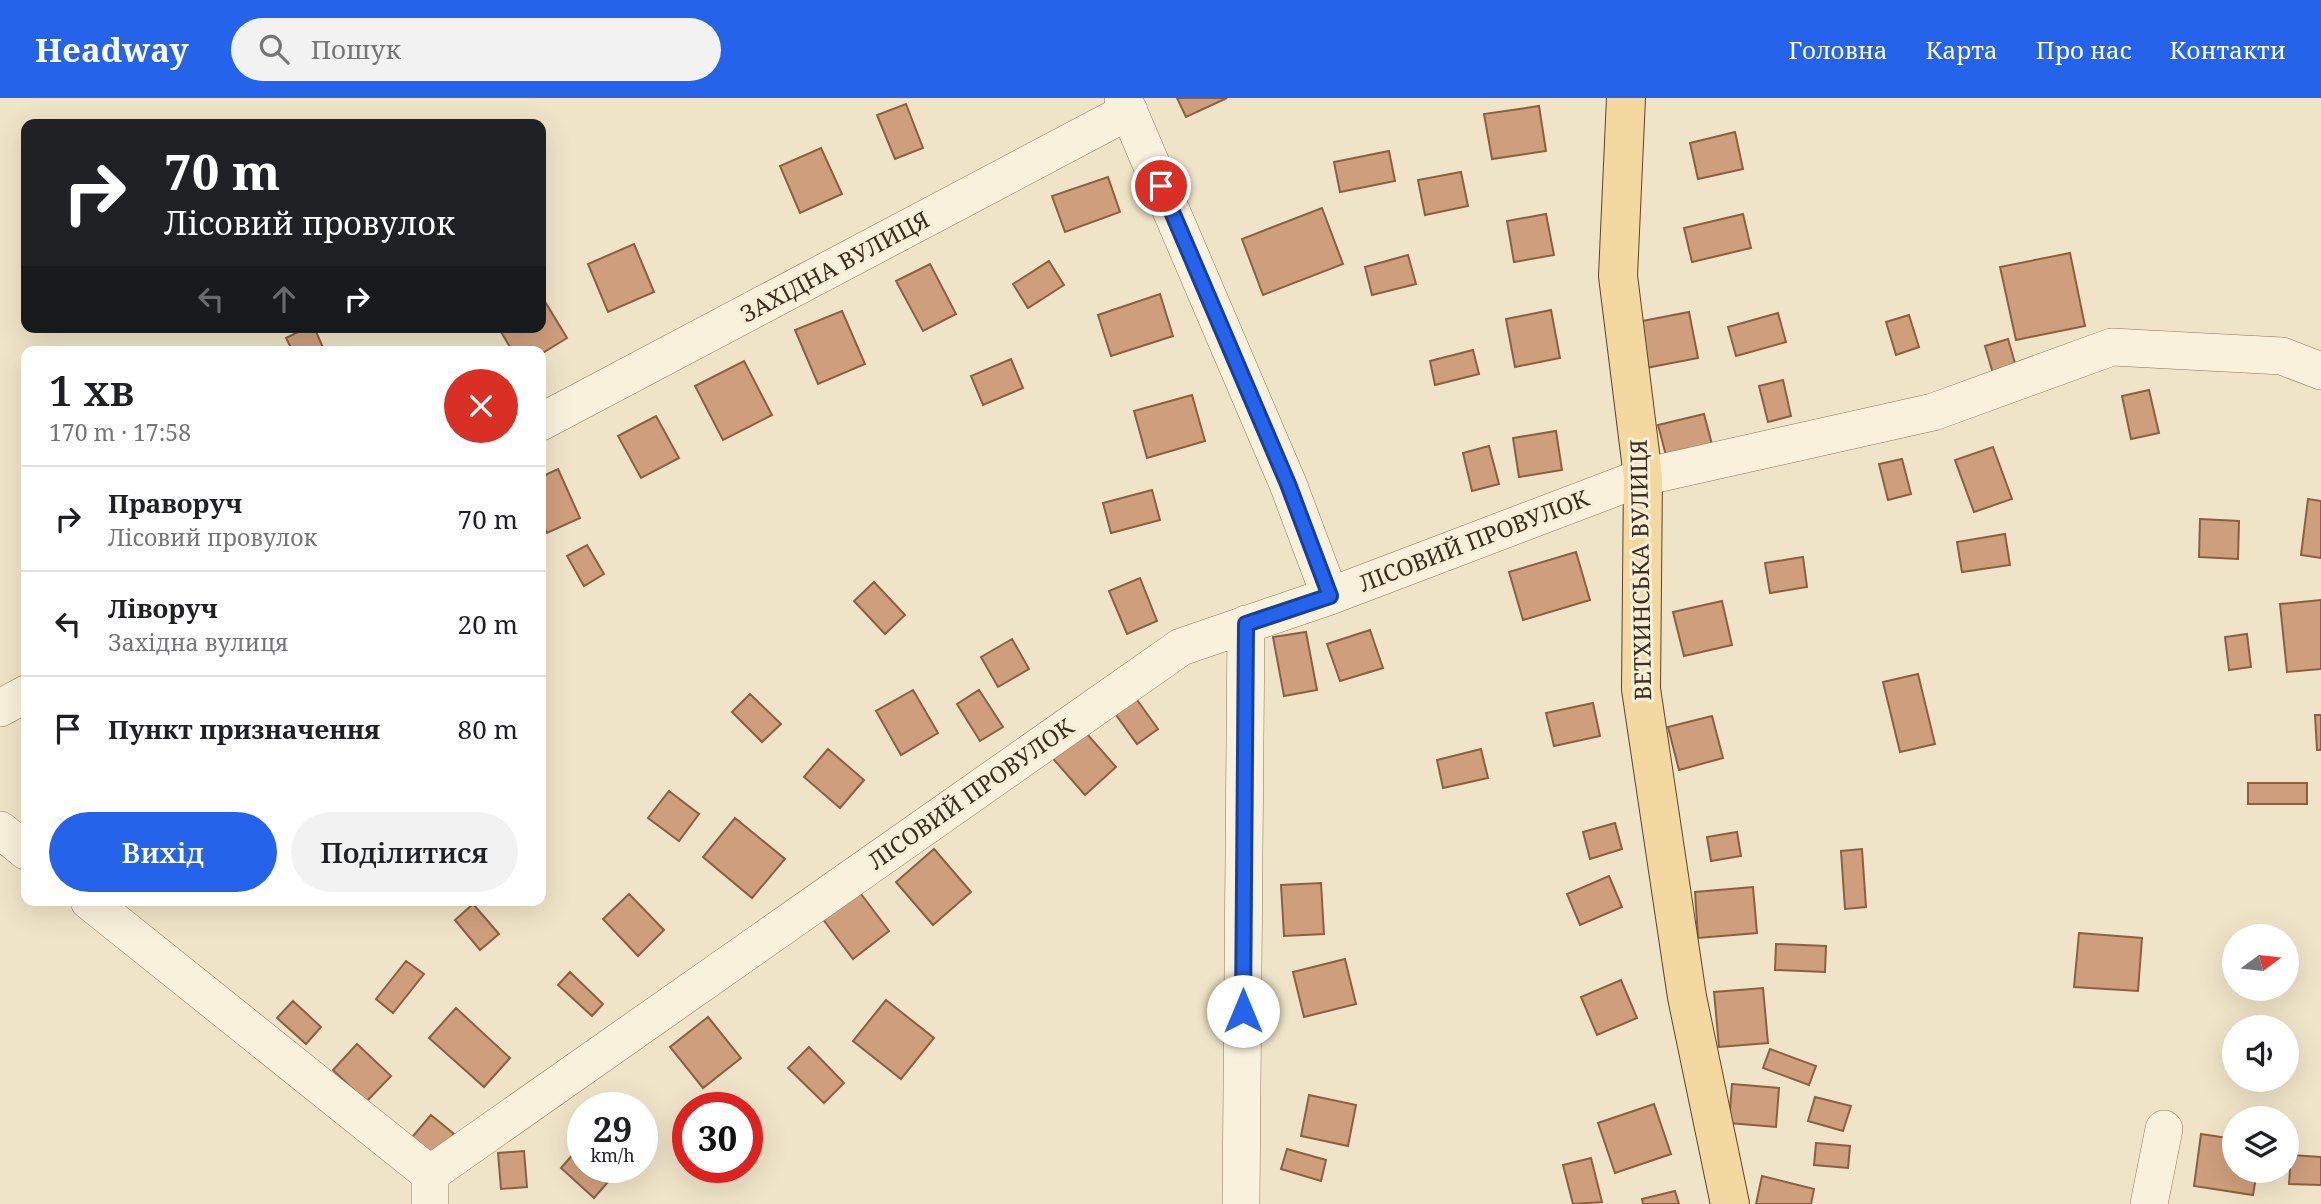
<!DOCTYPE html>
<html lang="uk">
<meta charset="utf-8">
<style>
:root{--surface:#fff;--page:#f2f2f2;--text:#202124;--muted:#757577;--line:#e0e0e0;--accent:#2563eb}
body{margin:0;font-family:"Noto Serif",serif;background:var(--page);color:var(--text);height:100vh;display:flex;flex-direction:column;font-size:26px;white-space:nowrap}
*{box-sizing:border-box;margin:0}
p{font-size:23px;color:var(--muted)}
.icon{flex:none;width:38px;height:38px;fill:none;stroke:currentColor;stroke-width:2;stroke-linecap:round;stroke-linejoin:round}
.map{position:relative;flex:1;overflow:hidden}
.sheet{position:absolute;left:21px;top:248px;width:525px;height:560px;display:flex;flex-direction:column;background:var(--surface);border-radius:14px;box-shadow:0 7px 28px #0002}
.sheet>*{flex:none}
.guide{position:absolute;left:21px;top:21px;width:525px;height:214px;border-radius:14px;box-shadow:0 7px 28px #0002;background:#202124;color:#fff;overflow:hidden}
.needle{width:46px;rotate:75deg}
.buttons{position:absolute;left:2222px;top:826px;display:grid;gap:14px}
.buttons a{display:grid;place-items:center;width:77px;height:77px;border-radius:50%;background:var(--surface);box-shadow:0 7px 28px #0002;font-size:35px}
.speed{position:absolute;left:567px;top:994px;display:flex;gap:14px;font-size:35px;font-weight:700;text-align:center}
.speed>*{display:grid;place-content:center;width:91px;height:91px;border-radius:50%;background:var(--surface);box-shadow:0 7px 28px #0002;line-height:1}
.speed small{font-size:18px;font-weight:400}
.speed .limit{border:10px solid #d22;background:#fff;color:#111}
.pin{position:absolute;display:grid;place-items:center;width:60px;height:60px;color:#fff;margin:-30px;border:4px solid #fff;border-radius:50%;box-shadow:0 2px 7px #0007}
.me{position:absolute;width:77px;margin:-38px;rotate:0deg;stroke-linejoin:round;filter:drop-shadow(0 0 5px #0008)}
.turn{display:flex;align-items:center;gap:24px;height:147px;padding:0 28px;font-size:32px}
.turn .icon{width:91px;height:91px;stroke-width:2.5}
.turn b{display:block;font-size:49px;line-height:60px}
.lanes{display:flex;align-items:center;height:66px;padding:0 28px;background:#0003;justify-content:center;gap:35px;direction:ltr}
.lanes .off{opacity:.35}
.round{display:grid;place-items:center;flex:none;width:74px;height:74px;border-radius:37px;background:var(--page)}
.headline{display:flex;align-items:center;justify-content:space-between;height:119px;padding:0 28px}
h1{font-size:42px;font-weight:600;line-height:52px}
.primary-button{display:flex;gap:14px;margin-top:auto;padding:14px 28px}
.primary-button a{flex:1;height:80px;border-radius:42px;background:var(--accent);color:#fff;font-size:28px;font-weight:600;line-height:80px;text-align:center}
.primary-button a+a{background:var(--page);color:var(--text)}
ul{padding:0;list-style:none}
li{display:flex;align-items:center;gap:21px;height:105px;padding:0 28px;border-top:2px solid var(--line)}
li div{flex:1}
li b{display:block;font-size:26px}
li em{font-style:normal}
header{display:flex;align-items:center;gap:42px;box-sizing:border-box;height:98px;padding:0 35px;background:var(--accent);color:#fff}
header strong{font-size:33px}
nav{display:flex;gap:38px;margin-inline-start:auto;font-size:24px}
.search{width:490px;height:63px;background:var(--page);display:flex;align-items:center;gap:18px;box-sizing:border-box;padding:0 24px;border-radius:38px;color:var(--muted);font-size:26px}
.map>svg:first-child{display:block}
</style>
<header>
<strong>Headway</strong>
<div class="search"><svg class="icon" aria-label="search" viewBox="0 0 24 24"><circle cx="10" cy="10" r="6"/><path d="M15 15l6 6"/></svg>Пошук</div>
<nav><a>Головна</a><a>Карта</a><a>Про нас</a><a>Контакти</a></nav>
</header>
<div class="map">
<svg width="2321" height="1106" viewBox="0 0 2321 1106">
<rect width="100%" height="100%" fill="#f0e4c8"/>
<path fill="#cf9f7d" stroke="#8d5f41" stroke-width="2" d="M1177,0H1227L1186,19Z
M906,6L923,50L895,61L877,17Z
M1539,8L1546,53L1492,61L1484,16Z
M1735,34L1743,71L1698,81L1690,45Z
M821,50L842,96L800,115L780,68Z
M1389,53L1395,83L1340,94L1334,64Z
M1461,74L1468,108L1425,117L1418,82Z
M1108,79L1120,114L1065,134L1052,98Z
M1322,110L1343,166L1263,197L1242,141Z
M1546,116L1554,157L1514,164L1507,123Z
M1743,116L1751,150L1692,164L1684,130Z
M634,146L654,194L608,214L588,166Z
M2070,155L2085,228L2016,242L2000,169Z
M1408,157L1416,186L1372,197L1365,169Z
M1049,163L1064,187L1028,210L1013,186Z
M930,166L956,216L923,233L896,183Z
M1160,196L1173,238L1111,258L1098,217Z
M541,197L567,240L541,256V254H513L498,229H541Z
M1551,212L1560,260L1515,269L1506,221Z
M842,213L865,266L818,286L795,232Z
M1689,214L1698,260L1646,270L1637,224Z
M1778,215L1786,244L1736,258L1728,229Z
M1909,217L1919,249L1896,257L1886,224Z
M308,229H314L325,254H293L286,240Z
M2008,241L2017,272L1994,279L1985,248Z
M1473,252L1479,276L1435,287L1430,263Z
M1011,261L1023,290L983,307L971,278Z
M744,263L772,317L723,342L695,288Z
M1783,282L1791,318L1768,324L1759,288Z
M2149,292L2159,335L2131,341L2122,298Z
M1192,297L1205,343L1147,360L1134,313Z
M1704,316L1714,354L1668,365L1658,327Z
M656,318L679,360L641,380L618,338Z
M1556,333L1562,372L1519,379L1513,340Z
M1489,348L1499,386L1472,393L1463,355Z
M1993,349L2012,401L1974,414L1955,362Z
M1902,361L1911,396L1888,402L1879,366Z
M558,371L580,420L547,435L541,422V379Z
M1152,392L1160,422L1111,435L1103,405Z
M2308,401L2321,403V460L2301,457Z
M2200,421L2239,423L2238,461L2199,459Z
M2005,436L2010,467L1962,474L1957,444Z
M587,447L604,476L584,488L567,458Z
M1576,454L1590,502L1523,522L1509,474Z
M1803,459L1807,489L1770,495L1765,465Z
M1140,480L1157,523L1127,536L1109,493Z
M874,484L905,517L885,536L854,503Z
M2321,502V571L2287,574L2280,506Z
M1722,503L1732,547L1684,558L1673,514Z
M1370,532L1383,570L1340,583L1327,546Z
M1306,534L1317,592L1284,598L1273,539Z
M2247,536L2251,569L2229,572L2225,539Z
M1012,541L1029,571L998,589L981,559Z
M1918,576L1935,646L1900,654L1883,584Z
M913,592L938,635L901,657L876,613Z
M979,592L1003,629L980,643L957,606Z
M1132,595L1158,631L1137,646L1111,610Z
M750,596L781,626L762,644L732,614Z
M1593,605L1600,638L1554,648L1546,615Z
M2315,617H2321V652H2317Z
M1712,618L1723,660L1679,672L1668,629Z
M1080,628L1116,669L1085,697L1049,656Z
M828,651L864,682L840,710L804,679Z
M1481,651L1488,680L1443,690L1437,662Z
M2248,685H2307V706H2248Z
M669,693L699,716L679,743L648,720Z
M735,720L785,761L752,800L703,759Z
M1615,725L1622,751L1590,761L1583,734Z
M1737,734L1741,758L1711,763L1707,739Z
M934,751L971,794L933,827L896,784Z
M1862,751L1866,809L1845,811L1841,753Z
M1609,778L1622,809L1580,827L1567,796Z
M1321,785L1324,836L1284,838L1281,787Z
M1753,789L1757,835L1698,840L1695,794Z
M858,792L889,833L853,861L822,820Z
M629,796L664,832L638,858L603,821Z
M473,806L499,836L480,852L455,822Z
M2079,835L2142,840L2138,893L2074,889Z
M1776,846L1826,848L1825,874L1775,872Z
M1345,861L1356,906L1304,919L1293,874Z
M406,863L424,876L393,915L376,901Z
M570,874L603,906L592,918L558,887Z
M1621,882L1637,920L1597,937L1581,899Z
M1763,890L1768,945L1719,949L1714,894Z
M886,902L934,940L901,981L853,943Z
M293,903L321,929L306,946L277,920Z
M456,910L510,960L484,989L429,940Z
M708,919L741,960L703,990L670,949Z
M357,946L391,978L366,1004L333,972Z
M809,949L844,985L824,1005L788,970Z
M1770,951L1816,968L1809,987L1763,970Z
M1732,986L1779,990L1776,1029L1729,1025Z
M1309,997L1356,1007L1348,1048L1301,1038Z
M1815,999L1851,1008L1843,1033L1808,1023Z
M1654,1006L1671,1056L1615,1075L1598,1025Z
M431,1017L454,1036L431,1064L408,1044Z
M2201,1036L2235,1041V1073H2257L2253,1097L2194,1088Z
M583,1045V1069H621L594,1100L561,1070Z
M1816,1045L1850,1048L1848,1070L1814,1067Z
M1287,1051L1326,1062L1321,1083L1281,1071Z
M524,1053L527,1089L501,1091L498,1055Z
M2291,1057L2321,1059V1087L2289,1086Z
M1591,1060L1602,1104L1573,1106L1563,1067Z
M1762,1078L1814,1091L1811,1106H1756Z
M1675,1093L1679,1106H1643L1642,1101Z"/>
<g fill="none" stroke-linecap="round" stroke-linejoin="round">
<defs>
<path id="minor" d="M1123,0L1288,386L1330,498
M541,324L1129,13
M0,610L26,596
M0,732L26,753
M89,803L430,1076
M430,1106V1076L1181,549L1330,498L1643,379L1933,314L2112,249L2282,258L2321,273
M1241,1106L1246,526
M2149,1106L2164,1031"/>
<path id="major" d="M1626,0L1618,178L1643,379L1641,591L1687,899L1730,1106"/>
</defs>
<use href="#minor" stroke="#8d765c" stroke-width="38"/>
<use href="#major" stroke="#5b4430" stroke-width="40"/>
<use href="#minor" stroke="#faf1dc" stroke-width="37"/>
<use href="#major" stroke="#f3d9a0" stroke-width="38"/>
</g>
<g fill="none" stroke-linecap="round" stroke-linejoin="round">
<defs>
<path id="route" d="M1161,88L1288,386L1330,498L1246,526L1243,913"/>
</defs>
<use href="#route" stroke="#184099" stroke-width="18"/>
<use href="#route" stroke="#2563eb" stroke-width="12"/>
</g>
<g text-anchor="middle" stroke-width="6" stroke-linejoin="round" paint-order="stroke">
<g font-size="23" fill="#3d2e20" stroke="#f7eed8">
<text transform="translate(835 169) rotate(-28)" y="8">ЗАХІДНА ВУЛИЦЯ</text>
<text transform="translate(1474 443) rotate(-21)" y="8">ЛІСОВИЙ ПРОВУЛОК</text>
<text transform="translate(1641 472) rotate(-91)" y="8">ВЕТХИНСЬКА ВУЛИЦЯ</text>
<text transform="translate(971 696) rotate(-35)" y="8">ЛІСОВИЙ ПРОВУЛОК</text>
</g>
</g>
</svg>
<div class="buttons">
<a><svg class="needle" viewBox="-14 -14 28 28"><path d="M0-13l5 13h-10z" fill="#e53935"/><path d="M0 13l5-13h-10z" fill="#757577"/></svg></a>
<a><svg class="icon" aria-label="sound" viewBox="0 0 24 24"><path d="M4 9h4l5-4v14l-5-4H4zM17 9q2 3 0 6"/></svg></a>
<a><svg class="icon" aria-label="layers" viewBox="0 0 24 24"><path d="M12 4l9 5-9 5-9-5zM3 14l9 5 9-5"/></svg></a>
</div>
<div class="speed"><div>29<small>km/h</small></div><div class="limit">30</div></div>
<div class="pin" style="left:1161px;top:88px;background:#d93025"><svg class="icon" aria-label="arrive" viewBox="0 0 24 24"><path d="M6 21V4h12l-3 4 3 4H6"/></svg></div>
<svg class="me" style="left:1243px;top:913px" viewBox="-20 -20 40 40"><circle r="19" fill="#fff"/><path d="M0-13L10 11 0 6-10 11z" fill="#2563eb"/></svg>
<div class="guide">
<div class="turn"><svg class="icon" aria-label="right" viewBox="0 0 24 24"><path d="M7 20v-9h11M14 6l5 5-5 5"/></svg><div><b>70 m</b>Лісовий провулок</div></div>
<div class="lanes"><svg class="icon off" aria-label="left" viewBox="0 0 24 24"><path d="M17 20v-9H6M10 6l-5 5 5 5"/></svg><svg class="icon off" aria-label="ahead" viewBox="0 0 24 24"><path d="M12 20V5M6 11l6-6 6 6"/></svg><svg class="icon" aria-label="right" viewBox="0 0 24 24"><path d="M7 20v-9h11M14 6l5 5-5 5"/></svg></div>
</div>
<section class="sheet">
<div class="headline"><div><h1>1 хв</h1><p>170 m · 17:58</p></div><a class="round" style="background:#d93025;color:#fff"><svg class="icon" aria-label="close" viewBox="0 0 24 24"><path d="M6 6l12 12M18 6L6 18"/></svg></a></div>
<ul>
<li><svg class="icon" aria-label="right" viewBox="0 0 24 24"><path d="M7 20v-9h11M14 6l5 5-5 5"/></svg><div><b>Праворуч</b><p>Лісовий провулок</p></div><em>70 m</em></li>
<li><svg class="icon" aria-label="left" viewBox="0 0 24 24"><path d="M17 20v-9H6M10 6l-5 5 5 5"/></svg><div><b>Ліворуч</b><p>Західна вулиця</p></div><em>20 m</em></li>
<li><svg class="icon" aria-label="arrive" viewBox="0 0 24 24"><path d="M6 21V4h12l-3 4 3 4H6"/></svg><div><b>Пункт призначення</b></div><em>80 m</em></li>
</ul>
<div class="primary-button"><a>Вихід</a><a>Поділитися</a></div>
</section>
</div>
